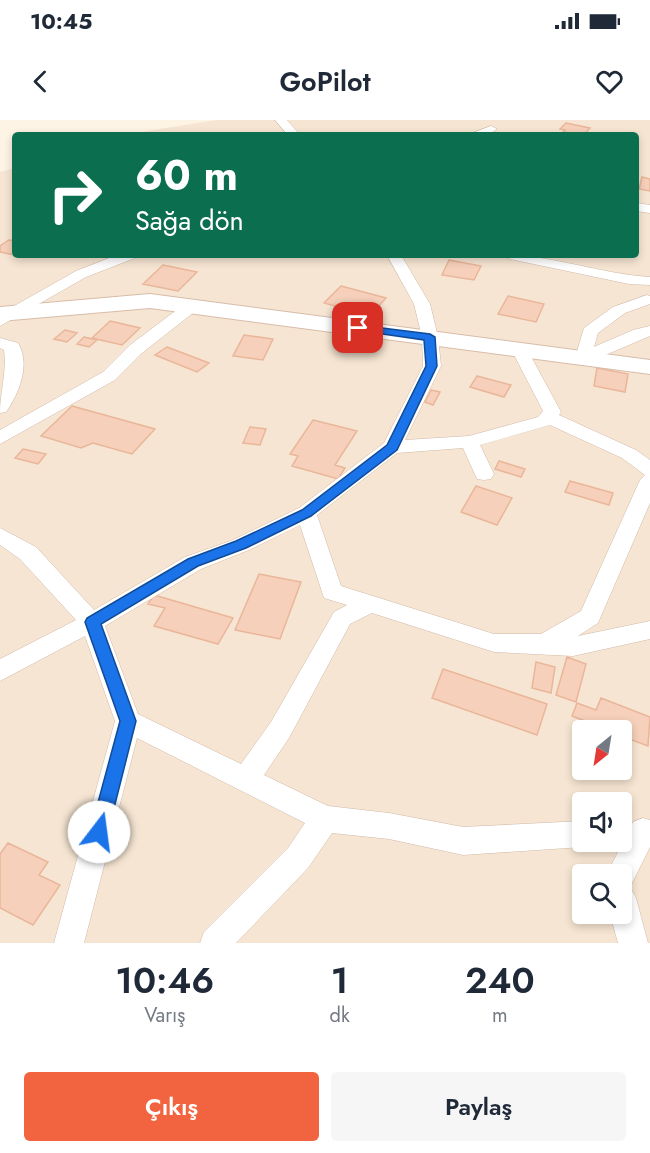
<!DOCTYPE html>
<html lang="tr">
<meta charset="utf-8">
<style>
:root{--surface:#fff;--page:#f6f6f7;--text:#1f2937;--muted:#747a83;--accent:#f26340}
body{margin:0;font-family:Jost,sans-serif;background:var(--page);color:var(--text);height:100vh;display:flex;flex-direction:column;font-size:22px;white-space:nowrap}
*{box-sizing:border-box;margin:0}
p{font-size:20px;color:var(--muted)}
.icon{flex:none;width:33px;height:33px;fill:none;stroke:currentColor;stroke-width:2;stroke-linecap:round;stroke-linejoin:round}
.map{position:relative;height:823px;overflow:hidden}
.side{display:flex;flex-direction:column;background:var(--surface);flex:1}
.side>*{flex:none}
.guide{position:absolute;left:12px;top:12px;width:627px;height:126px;border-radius:6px;box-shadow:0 3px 9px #0003;background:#0b6e4f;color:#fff;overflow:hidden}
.needle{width:39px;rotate:210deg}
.controls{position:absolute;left:572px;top:600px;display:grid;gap:12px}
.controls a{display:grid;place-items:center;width:60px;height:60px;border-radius:6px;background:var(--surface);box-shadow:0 3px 9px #0003;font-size:30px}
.pin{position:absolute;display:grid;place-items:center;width:51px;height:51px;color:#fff;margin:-26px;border-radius:12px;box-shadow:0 3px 9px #0006}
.me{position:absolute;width:66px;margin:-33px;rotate:15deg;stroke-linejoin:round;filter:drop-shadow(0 0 4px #0008)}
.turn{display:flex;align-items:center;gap:21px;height:126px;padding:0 24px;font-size:27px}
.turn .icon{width:78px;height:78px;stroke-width:2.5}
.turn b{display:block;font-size:42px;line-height:51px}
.eta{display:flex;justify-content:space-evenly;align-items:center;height:102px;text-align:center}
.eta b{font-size:36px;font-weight:600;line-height:42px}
.button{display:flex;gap:12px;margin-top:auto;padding:12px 24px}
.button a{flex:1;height:69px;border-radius:6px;background:var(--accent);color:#fff;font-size:24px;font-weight:600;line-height:69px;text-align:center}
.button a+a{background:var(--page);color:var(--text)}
.status{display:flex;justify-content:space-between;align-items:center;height:42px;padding:0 30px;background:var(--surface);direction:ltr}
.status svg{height:16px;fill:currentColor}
header{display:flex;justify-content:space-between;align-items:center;height:78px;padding:0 24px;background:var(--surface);font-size:27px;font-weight:600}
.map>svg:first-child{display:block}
</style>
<div class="status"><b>10:45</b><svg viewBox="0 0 49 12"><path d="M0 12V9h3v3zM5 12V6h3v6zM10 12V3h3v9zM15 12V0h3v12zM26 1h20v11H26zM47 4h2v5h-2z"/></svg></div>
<header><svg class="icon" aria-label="back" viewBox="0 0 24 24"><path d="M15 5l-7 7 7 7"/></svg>GoPilot<svg class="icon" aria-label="heart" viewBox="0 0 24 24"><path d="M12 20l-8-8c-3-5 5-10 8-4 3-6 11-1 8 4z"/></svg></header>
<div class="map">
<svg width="650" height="823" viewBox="0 0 650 823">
<rect width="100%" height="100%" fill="#fef4e5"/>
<path fill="#f6e5d2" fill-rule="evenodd" d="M216,0H650V823H0V52L15,48V135H636V15H122ZM582,610H621V650H582ZM582,682H621V722H582ZM582,754H621V794H582Z"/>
<path fill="#f6d0ba" stroke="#eab699" stroke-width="1.5" d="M566,3L590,8L584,15L563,12L565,10L560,9Z
M642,57L650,59V71L639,69Z
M9,120L15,121V135L0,132V126Z
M449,140L481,146L474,160L442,155Z
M163,145L197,152L178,171L143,164Z
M341,166L386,178L370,196L324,183Z
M508,176L544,184L536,202L498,194Z
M110,201L140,208L122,225L92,218Z
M65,210L77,213L67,222L54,219Z
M244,215L273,219L263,240L233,236Z
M84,217L97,220L89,227L77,224Z
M167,227L209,243L197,252L155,235Z
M597,248L628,254L625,272L594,266Z
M477,256L511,265L504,277L470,267Z
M431,270L440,272L433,285L425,282Z
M72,286L155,309L132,334L93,323L81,328L41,316Z
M313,300L357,311L335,345L345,348L338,359L292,346L298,336L290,334Z
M250,307L266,309L260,325L243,323Z
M23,329L46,334L38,344L15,338Z
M499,341L525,349L521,357L495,349Z
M570,361L613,373L609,385L565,372Z
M476,366L512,378L497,405L461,392Z
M259,454L301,462L280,519L235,510Z
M154,475L233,498L218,524L154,506L165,488L148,484Z
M567,537L586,544L576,582L556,575Z
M536,542L555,547L551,573L532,568Z
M443,549L547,584L537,615L432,578Z
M601,578L650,597L648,626L621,616V610H608L572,596L577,583L596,590Z
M8,723L48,742L39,755L60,765L33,805L0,788V734Z"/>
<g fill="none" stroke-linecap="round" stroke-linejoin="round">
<defs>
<path id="street" d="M275,0H287L300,15H288Z
M491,6L497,9C489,16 478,15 467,15Z
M636,83L650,85V93L636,91Z
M117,135H137L135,138L86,157L0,206V194L76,151Z
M387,135H401L430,184L438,217L441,246L405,320L469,316L538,297L543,291L511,229L519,224L527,229L561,292L559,295L636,330L650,340V383L598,503L578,516L650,501V519L573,536L494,532L372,493L350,504L289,618L264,655L328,686L389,693L463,707L582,701V722H593L592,724L582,727L463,735L389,719L332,713L308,748L236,823H200L204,812L288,728L305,703L137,618L84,823H54L115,601L85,516L0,561V539L76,500L20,439L0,425V408L36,427L94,490L185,437L233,420L299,388L384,323L423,246L422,217L414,184ZM550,305L622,338L645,355L640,360L581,491L541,514H494L341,466L317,395L397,333L463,328L477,359L484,360L491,359L494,354L480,325ZM300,405L324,478L347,485L334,492L271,602L241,644L138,594L105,506L201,449L249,430Z
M503,135C553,135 600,154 650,157V165L629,164L510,139Z
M647,175L650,176V184L625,193L598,213L594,227L633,210L650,206V216L589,242H577L575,238L584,208L613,187Z
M192,181L200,186L198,189L142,233L115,260L0,324V310L103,252L130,225L186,183Z
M0,218L18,223C31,244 19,274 6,292L0,293C0,272 7,252 4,230L0,228Z
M643,698L650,700V727L630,767L636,778L648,823H618L610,794H621V754H607L633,702Z"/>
<path id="secondary" d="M150,174L650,240V254L150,188L0,201V187Z"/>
</defs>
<use href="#street" stroke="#d1baa9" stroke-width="1"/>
<use href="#secondary" stroke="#d7bca9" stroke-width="2"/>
<use href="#street" fill="#fff" fill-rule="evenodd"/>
<use href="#secondary" fill="#fff" fill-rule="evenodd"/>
</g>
<path fill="#1a73e8" stroke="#114b97" stroke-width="1.5" d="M358,205L430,214L435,217L437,246L397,330L311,396L246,428L198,446L101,504L136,601L108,712L105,718L99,721L92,718L90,712L120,601L85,502L87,498L188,439L236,421L302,390L387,325L426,246L424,220L355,210L353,208Z"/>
</svg>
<div class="controls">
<a><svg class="needle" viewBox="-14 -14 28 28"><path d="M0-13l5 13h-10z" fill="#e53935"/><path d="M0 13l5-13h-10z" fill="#747a83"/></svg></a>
<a><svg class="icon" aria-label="sound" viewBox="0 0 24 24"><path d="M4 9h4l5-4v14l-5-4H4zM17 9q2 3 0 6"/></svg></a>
<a><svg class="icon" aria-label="search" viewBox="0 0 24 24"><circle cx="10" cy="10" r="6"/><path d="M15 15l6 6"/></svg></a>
</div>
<div class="pin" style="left:358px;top:208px;background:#d93025"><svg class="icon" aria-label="arrive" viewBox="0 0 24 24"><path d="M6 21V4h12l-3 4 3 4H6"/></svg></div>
<svg class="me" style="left:99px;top:712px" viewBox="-20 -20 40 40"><circle r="19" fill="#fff"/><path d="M0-13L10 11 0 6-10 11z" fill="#1a73e8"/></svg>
<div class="guide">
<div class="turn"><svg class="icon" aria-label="right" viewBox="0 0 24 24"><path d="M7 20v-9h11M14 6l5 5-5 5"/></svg><div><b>60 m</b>Sağa dön</div></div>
</div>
</div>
<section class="side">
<div class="eta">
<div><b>10:46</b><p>Varış</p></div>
<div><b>1</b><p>dk</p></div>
<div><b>240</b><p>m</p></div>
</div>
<div class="button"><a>Çıkış</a><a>Paylaş</a></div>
</section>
